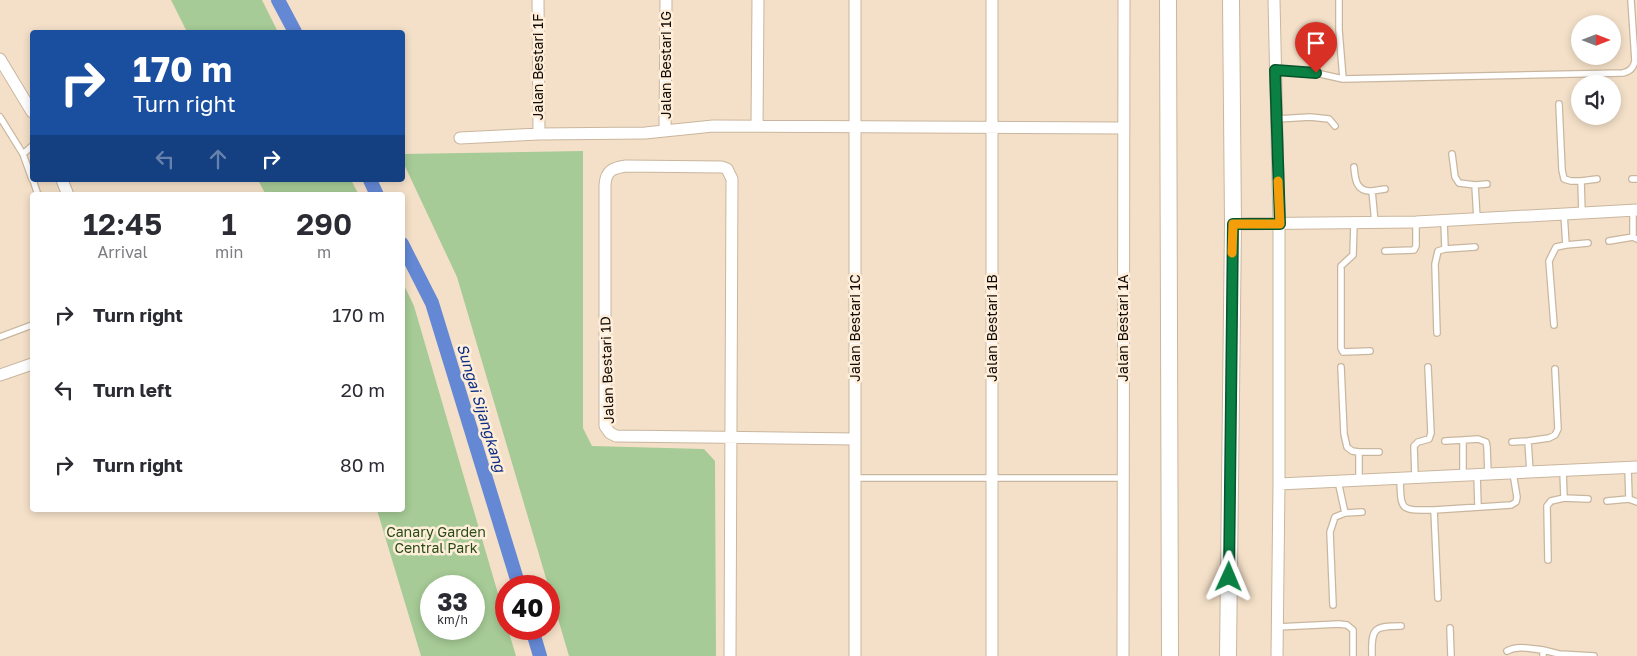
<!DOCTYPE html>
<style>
:root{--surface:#fff;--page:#f2f2f3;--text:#2b2b33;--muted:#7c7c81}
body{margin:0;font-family:"Golos Text",sans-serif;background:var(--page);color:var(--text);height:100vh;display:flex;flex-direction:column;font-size:19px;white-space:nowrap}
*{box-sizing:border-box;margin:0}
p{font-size:16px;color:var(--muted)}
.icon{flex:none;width:28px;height:28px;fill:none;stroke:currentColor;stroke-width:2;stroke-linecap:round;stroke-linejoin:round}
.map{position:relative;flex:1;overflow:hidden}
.details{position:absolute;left:30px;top:192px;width:375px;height:320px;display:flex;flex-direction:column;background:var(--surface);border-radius:5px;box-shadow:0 2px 8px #0003}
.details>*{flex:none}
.top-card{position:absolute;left:30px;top:30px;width:375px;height:152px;border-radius:5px;box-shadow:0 2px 8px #0003;background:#1a4fa0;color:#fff;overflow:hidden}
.needle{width:32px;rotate:90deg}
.tools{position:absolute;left:1571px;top:15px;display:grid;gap:10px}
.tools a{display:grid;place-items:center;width:50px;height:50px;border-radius:50%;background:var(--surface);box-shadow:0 2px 8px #0003;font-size:25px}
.speed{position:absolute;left:420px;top:575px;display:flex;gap:10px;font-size:25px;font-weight:700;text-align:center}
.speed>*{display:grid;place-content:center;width:65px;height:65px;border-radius:50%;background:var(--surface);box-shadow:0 2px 8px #0003;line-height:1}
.speed small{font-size:12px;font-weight:400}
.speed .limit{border:8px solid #d22;background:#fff;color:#111}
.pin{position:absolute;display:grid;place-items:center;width:42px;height:42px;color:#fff;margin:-51px -21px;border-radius:50% 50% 50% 0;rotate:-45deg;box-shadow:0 0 5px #0007}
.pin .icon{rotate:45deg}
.me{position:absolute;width:55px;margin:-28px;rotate:1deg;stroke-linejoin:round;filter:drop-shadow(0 0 4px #0008)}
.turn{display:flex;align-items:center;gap:18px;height:105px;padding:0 20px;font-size:22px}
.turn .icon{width:65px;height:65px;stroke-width:2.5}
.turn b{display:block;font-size:35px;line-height:42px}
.lanes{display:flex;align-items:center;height:48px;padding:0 20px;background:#0003;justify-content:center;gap:25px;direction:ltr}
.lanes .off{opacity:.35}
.eta{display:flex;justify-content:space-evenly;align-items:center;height:85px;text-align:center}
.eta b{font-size:30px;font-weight:600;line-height:35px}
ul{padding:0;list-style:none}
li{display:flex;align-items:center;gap:15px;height:75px;padding:0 20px}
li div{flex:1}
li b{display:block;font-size:19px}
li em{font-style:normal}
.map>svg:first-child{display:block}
</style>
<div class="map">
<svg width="1637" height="656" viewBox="0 0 1637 656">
<rect width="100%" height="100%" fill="#f4e0c8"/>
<path fill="#a6cb96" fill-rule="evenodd" d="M171,0H262L278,32H187Z
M583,151V428L592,446L704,449L715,461L716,656H569L457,277L403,162V154Z
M258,180H351L359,195H266Z
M403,283L414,306L506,621V629H508L516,656H421L377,510H402ZM431,586H474V629H431Z"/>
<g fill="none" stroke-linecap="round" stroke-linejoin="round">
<path stroke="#6488d4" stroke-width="14" d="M278,0L295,32
M370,180L377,195
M402,244L432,303L519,586
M532,629L540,656"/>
<defs>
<path id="lane" d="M1275,70L1316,73L1343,79L1339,30V0
M1343,79L1623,73C1630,71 1633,69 1635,61L1631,0
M1559,104L1562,170L1564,179L1571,181H1581
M0,117L23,154L32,179
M1277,119L1310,117L1329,119L1335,126
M23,154L32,146
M1452,154L1455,177L1459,183L1475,185L1477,219
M1354,167C1355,179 1356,192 1372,191
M1632,179H1637
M33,180L38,195
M1475,185L1487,184
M1633,210V237L1637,239
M1582,213L1581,181L1597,179
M1564,214L1566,245L1588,243
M1375,223L1372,191L1385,189
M1354,224L1353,255L1341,266V348L1343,352L1370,351
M1609,241L1633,237
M1445,249L1475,247
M1385,251L1414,250L1416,246V222
M1554,325L1549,261L1556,247L1566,245
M1437,333L1435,264L1438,251L1445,249L1444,221
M0,337L32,325
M1341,367L1344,434L1347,447L1352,451L1359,452V480
M1445,441L1463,440
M1512,442L1528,441
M1359,452H1379
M1628,468L1629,499L1637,502
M1530,472L1528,441L1549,438L1555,435L1558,429L1555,369
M1463,475V440L1478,439L1486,442L1487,447L1488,474
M1477,475L1478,506
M1415,477L1414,446L1418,442L1429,439L1431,433L1428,367
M855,478H1123
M1400,478C1401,512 1400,510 1434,510L1438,598
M1338,481L1345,513L1362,512
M1564,498L1588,499
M1607,501L1629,499
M1434,510L1511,505L1516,502L1517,497L1513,473
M1548,560L1547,506L1551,501L1564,498L1563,471
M1333,605L1330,532L1335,517L1345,513
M1277,627L1339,624L1347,625L1353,630V656
M1450,628L1451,656
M1507,651C1518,645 1531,649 1543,650
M1372,656C1371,628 1374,626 1401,626
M1543,656V650L1559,654L1594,656"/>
<path id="street" d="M538,0L539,134
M855,0V656
M992,0V656
M1274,0L1279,224V484L1277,656
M0,59L32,112
M757,126L758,0
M665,131L666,0
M460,138L539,134L645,133L713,126L1124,128
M62,180L68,195
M1233,224L1416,222L1637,210
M0,375L32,364
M1279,484L1637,467
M730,656C731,497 732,338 732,179L727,169L722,167L626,166C613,168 606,170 605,185V426L610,433L616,436L855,439
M1123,656L1124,0"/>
<path id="secondary" d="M1168,0L1170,656
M1228,656L1233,224L1231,0"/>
</defs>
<use href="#lane" stroke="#c9b69e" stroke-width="8"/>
<use href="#street" stroke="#c9b69e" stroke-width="13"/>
<use href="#secondary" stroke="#c9b69e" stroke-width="18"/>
<use href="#lane" stroke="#fff" stroke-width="5.5"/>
<use href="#street" stroke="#fff" stroke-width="11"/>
<use href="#secondary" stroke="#fff" stroke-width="16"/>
</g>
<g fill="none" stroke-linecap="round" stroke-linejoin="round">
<defs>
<path id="route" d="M1229,577L1233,224H1280L1275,70L1316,73"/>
</defs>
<use href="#route" stroke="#07532c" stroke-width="12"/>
<use href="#route" stroke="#0b8043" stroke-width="9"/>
<path stroke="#f59e0b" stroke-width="9" d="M1232,253L1233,224H1280L1278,181"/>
</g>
<g text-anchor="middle" stroke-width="5" stroke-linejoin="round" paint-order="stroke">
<g font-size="14" fill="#120c05" stroke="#ffeeda">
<text transform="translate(666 65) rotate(-90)" y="5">Jalan Bestari 1G</text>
<text transform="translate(538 67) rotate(-90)" y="5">Jalan Bestari 1F</text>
<text transform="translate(855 328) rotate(-90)" y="5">Jalan Bestari 1C</text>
<text transform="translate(992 328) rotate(-90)" y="5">Jalan Bestari 1B</text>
<text transform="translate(1123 328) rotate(-90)" y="5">Jalan Bestari 1A</text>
<text transform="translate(607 370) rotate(-92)" y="5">Jalan Bestari 1D</text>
</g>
<g font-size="14" fill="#284b15" stroke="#ffeeda">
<text x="436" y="537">Canary Garden<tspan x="436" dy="16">Central Park</tspan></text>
</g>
<g font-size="15" font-style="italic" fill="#0e2f87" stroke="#ffeeda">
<text transform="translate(481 408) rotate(73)" y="5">Sungai Sijangkang</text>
</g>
</g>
</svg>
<div class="tools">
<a><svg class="needle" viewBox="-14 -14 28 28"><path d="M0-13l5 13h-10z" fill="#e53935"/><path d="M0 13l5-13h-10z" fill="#7c7c81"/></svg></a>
<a><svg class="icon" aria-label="sound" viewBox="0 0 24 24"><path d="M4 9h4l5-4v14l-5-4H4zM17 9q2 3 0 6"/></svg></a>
</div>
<div class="speed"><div>33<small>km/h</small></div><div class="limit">40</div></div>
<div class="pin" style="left:1316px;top:73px;background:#d93025"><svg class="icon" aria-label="arrive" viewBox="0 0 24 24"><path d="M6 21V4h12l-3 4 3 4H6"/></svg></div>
<svg class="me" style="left:1229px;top:577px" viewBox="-20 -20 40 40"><path d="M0-17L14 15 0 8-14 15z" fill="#0b8043" stroke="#fff" stroke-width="4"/></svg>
<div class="top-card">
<div class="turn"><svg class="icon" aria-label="right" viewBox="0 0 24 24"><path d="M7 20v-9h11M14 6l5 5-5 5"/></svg><div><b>170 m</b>Turn right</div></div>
<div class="lanes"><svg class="icon off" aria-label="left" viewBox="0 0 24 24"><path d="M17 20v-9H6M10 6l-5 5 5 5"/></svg><svg class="icon off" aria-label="ahead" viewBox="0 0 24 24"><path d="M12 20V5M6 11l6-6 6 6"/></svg><svg class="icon" aria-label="right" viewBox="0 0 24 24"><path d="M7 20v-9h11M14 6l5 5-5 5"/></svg></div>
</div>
<section class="details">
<div class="eta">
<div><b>12:45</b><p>Arrival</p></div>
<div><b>1</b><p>min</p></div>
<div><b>290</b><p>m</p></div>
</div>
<ul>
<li><svg class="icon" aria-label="right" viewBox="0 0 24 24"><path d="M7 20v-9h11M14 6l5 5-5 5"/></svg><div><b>Turn right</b></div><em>170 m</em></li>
<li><svg class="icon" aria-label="left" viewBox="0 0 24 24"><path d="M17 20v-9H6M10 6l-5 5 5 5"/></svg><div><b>Turn left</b></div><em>20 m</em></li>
<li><svg class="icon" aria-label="right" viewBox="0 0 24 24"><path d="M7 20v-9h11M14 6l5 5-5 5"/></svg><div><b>Turn right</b></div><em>80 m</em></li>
</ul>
</section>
</div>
